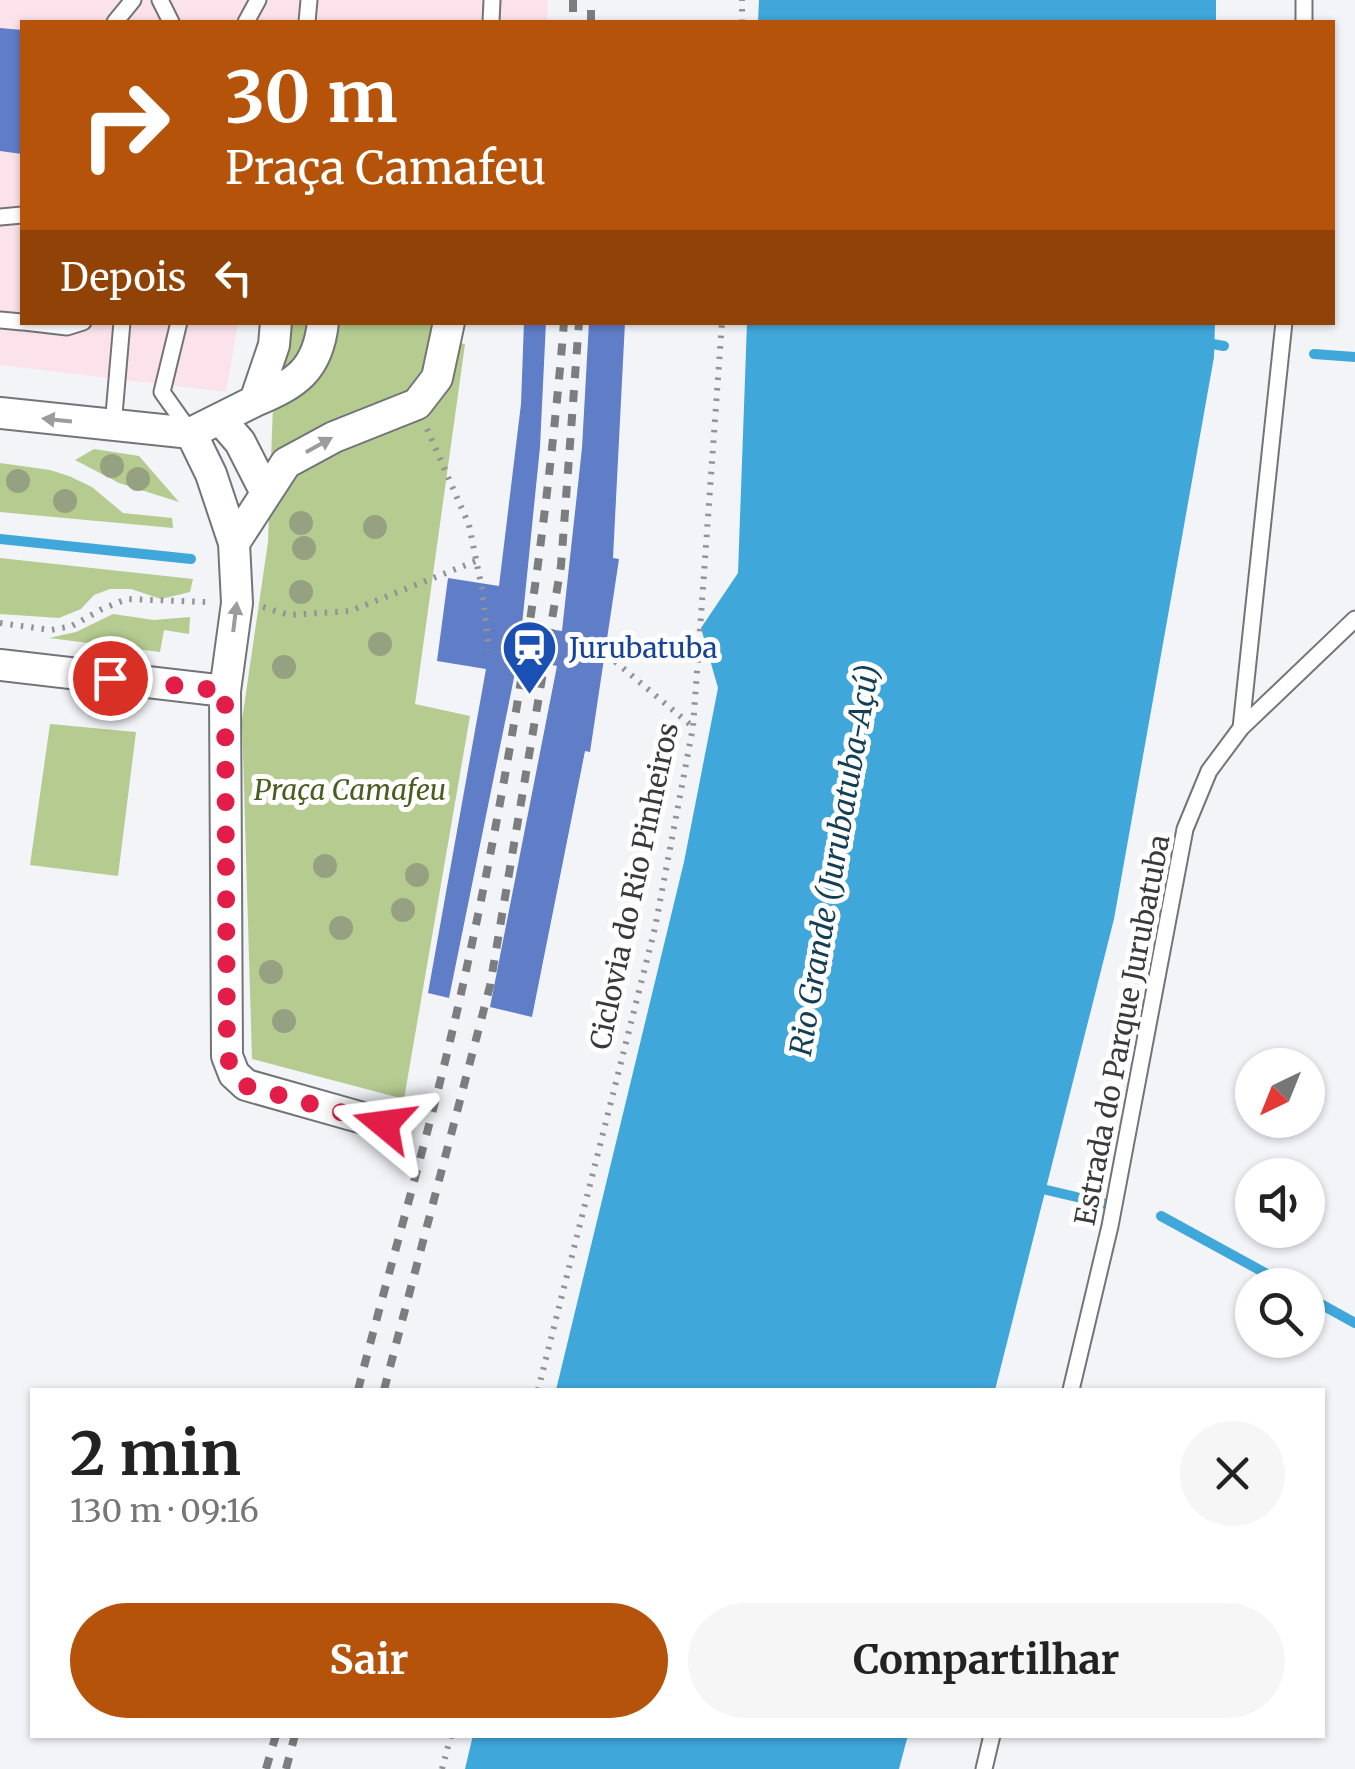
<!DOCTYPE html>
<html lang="pt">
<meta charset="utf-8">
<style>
:root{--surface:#fff;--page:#f6f6f6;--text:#222;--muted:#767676;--accent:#b45309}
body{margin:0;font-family:Merriweather,serif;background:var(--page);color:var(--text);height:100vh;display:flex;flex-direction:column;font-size:38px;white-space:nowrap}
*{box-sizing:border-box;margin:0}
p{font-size:32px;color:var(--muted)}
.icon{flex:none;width:55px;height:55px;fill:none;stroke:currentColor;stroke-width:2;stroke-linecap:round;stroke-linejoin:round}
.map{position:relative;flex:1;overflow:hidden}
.sheet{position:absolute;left:30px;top:1388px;width:1295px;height:350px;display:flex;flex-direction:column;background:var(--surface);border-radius:0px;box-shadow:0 2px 8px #0004}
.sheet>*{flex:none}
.guide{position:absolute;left:20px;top:20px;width:1315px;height:305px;border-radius:0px;box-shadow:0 2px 8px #0004;background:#b45309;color:#fff;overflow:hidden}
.needle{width:65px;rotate:223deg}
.buttons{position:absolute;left:1235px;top:1048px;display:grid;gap:20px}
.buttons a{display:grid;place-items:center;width:90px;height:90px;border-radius:50%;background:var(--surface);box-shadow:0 2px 8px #0004;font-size:50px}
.pin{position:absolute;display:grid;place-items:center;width:85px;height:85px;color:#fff;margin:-42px;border:5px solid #fff;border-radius:50%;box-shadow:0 2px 10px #0007}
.me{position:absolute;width:110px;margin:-55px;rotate:286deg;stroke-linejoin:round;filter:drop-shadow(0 0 8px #0008)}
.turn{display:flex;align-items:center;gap:35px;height:210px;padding:0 40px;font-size:45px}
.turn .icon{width:130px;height:130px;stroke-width:2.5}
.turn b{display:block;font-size:70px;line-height:85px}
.then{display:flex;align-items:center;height:95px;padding:0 40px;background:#0003;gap:20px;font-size:38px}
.round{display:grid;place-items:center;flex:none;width:105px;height:105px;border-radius:52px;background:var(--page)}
.headline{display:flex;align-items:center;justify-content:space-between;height:170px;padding:0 40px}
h1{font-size:60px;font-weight:700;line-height:75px}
.action{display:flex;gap:20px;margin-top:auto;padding:20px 40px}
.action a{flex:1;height:115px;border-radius:60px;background:var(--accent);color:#fff;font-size:40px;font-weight:700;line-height:115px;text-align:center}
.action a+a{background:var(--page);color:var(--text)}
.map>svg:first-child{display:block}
</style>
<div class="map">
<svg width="1355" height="1769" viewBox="0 0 1355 1769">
<rect width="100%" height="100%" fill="#f2f4f8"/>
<path fill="#fce2ea" d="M0,0H548L547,22H22V322L238,323L226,392L0,365Z"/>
<path fill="#b5cb90" d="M276,323H449L447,342L465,344L415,704L470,716L404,1099L252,1059L242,720L268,542Z
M94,449L139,456L179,502L119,483L75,460Z
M0,463L50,470L69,476L92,487L123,513L172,518L173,528L0,512Z
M0,558L193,579L190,592L161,599L131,589H110L94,595L81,609L59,618L0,614Z
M113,614L154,620L190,617L189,634L164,630L160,652L49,638L76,632Z
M50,724L136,732L118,876L30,865Z"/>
<path fill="#40a7da" d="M759,0H1216V22H758Z
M747,323H1215L1214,357L1114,919L995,1390H556L684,862L718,688L701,628L738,573Z
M473,1735H908L899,1769H465Z"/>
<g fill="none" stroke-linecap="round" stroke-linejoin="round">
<path stroke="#40a7da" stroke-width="10" d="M1201,342L1224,346
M1314,354L1355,357
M0,539L191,559
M1034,1187L1106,1204
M1161,1216L1287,1285
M1308,1297L1355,1323"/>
</g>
<path fill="#607dc8" d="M0,28L22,30V154L0,151Z
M524,322H546L540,447L522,625L562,631L582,448L589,322H625L613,558L619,559L590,752L585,751L532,1017L490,1007L557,666L518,658L449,998L428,993L486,669L437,661L448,578L499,586L521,404Z"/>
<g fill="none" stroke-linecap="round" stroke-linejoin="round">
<defs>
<path id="lane" d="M160,0L171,22
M115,22L133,0
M246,22L258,0
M307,22L309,0
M491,22L492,0
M1304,22V0
M0,217L22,215
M0,320L22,322
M24,322L67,327L83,322
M179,322L162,392L189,430
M113,426L122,322
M1241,728L1284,322
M1071,1390L1110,1226L1185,829L1209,771L1241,728L1355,619
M984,1769L992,1735"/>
<path id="street" d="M255,401C296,384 318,370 323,322
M0,413L191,433
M220,419L240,442L266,493
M191,433L211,474L234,543L237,603L225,691L227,1056L234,1074L246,1085L384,1124
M191,433L255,401L274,345L276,322
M234,543L286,463L334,437L417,404L437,378L449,322
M0,665L225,691"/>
</defs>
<use href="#lane" stroke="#727477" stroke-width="19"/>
<use href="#street" stroke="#727477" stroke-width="34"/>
<path stroke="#929396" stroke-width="6" stroke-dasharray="2.5 8" stroke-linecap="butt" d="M742,22V0
M427,429L469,525L482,589L489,650
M263,607L289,615L350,611L476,561
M0,623L51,630L72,626L102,609L127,599L206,602
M599,648L692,726
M538,1390L655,928L693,727L722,322
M442,1769L451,1735"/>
<use href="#lane" stroke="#fff" stroke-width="15"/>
<use href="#street" stroke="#fff" stroke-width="30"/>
<path stroke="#7c7d7f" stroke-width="8" stroke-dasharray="12 12" stroke-linecap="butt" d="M573,0V22
M591,22V0
M358,1390C393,1254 434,1118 464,980C512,764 546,543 564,322
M384,1390L490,986L561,566L579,322
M266,1769L276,1735
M286,1769L295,1735"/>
</g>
<g fill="#96a181">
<circle cx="112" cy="466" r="12"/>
<circle cx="138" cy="479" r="12"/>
<circle cx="18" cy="481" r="12"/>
<circle cx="65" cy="501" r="12"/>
<circle cx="301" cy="523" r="12"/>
<circle cx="375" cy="527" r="12"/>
<circle cx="304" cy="548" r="12"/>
<circle cx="301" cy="592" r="12"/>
<circle cx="380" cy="644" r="12"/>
<circle cx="284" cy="667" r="12"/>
<circle cx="379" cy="792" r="12"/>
<circle cx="325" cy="866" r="12"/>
<circle cx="417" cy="875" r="12"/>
<circle cx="403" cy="910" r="12"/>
<circle cx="341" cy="928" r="12"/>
<circle cx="271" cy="972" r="12"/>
<circle cx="284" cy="1021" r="12"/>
</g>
<defs><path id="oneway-solid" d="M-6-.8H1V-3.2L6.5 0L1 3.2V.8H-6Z" transform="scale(2.5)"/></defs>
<g fill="#9c9c9e">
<use href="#oneway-solid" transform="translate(57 420) rotate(-174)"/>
<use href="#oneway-solid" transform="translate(319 445) rotate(-29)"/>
<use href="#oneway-solid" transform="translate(235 617) rotate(-83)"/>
</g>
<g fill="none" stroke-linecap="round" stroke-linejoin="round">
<path stroke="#e11d48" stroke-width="18" stroke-dasharray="0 32.4" d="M110,678L225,691L227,1056L234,1074L246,1086L384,1124"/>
</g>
<defs>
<symbol id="station-pin" viewBox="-11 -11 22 30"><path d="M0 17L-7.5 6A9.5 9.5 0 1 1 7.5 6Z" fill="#1a4fb4" stroke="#fff"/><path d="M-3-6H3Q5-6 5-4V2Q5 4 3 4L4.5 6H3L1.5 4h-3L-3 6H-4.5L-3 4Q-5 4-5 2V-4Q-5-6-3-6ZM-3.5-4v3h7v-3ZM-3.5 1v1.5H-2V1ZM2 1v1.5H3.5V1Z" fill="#fff"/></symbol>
</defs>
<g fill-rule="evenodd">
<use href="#station-pin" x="498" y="616" width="63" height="86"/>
</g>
<g text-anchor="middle" stroke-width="10" stroke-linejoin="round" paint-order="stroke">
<g font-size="28" fill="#164399" stroke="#fff" text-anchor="start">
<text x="569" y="658">Jurubatuba</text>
</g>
<g font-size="28" font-style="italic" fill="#4a5d20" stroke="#fff">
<text x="350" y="800">Praça Camafeu</text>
</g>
<g font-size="28" fill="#3a3a3c" stroke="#fff">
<text transform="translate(634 886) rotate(-78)" y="10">Ciclovia do Rio Pinheiros</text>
<text transform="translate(1122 1030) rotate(-79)" y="10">Estrada do Parque Jurubatuba</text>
</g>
<g font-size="30" font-style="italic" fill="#133f54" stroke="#fff">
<text transform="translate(835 860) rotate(-80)" y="10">Rio Grande (Jurubatuba-Açú)</text>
</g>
</g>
</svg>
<div class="buttons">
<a><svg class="needle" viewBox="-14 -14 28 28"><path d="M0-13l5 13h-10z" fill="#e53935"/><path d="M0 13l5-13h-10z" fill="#767676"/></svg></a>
<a><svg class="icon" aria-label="sound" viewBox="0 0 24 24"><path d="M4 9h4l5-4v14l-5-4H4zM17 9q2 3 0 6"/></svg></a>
<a><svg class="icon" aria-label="search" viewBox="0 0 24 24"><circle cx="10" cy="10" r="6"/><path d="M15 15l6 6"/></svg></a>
</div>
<div class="pin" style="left:110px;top:678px;background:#d93025"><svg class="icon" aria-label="arrive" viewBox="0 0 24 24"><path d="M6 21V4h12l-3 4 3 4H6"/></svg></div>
<svg class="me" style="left:384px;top:1124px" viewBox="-20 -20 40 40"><path d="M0-17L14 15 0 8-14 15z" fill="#e11d48" stroke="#fff" stroke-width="4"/></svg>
<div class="guide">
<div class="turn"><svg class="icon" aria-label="right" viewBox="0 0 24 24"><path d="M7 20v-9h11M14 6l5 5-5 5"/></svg><div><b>30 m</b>Praça Camafeu</div></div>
<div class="then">Depois<svg class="icon" aria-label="left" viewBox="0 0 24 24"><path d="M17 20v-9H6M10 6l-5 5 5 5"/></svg></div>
</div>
<section class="sheet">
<div class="headline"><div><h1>2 min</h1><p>130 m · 09:16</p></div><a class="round"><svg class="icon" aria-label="close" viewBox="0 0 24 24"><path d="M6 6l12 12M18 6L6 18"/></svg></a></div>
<div class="action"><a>Sair</a><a>Compartilhar</a></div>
</section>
</div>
